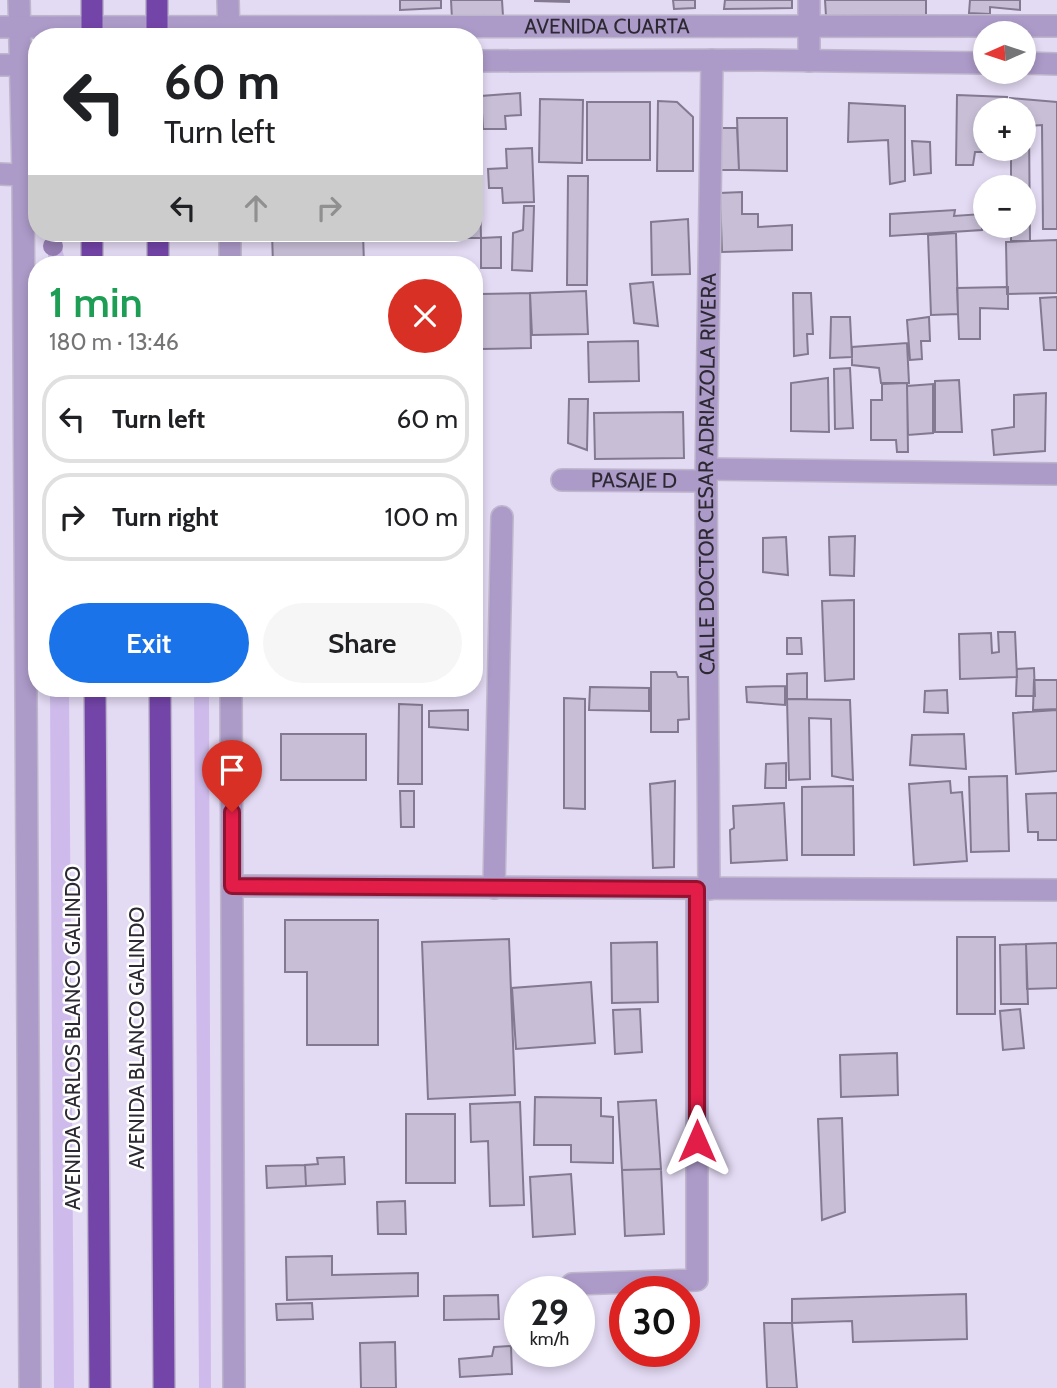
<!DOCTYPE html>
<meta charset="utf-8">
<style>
:root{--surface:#fff;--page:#f6f6f6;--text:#202124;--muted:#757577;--line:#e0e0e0;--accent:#1a73e8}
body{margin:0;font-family:Cabin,sans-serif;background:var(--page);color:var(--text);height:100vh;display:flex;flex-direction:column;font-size:26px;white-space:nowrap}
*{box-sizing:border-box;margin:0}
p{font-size:23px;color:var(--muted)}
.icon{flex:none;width:38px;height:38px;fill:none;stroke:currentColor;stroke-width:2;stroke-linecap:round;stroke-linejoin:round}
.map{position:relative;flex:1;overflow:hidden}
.panel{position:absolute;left:28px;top:256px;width:455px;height:441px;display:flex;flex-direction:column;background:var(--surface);border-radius:28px;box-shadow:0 4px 10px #0003}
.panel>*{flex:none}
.hud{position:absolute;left:28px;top:28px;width:455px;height:214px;border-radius:28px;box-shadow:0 4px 10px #0003;background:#fff;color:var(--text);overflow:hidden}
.needle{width:46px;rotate:267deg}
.buttons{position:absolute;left:973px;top:21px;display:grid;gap:14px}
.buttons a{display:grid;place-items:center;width:63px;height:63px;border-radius:50%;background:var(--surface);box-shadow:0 4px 10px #0003;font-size:35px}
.speed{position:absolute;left:504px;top:1276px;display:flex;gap:14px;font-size:35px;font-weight:700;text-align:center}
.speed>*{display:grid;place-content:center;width:91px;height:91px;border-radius:50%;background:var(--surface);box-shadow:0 4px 10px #0003;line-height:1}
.speed small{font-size:18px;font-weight:400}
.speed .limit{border:10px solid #d22;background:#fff;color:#111}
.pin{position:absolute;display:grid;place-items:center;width:60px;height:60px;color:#fff;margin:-72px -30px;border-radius:50% 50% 50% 0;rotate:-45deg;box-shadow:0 0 7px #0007}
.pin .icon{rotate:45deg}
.me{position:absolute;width:77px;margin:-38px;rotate:0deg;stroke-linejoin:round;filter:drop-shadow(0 0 5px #0008)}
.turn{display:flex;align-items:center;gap:24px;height:147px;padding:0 21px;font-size:32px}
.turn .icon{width:91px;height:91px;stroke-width:2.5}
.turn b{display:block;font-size:49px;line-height:60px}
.lanes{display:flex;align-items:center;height:66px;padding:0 21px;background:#0003;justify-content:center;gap:35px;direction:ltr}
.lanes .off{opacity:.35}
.round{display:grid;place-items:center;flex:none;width:74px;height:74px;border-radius:37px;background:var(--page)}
.summary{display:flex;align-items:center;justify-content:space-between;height:119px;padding:0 21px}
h1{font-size:42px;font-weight:600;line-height:52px;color:#1e9e55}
.button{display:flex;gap:14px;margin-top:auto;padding:14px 21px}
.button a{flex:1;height:80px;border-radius:42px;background:var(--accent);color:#fff;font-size:28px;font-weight:600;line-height:80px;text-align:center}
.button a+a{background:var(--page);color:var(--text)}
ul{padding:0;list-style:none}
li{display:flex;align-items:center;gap:21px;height:88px;margin:0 14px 10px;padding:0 7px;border:4px solid var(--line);border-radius:28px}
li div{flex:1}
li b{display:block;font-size:26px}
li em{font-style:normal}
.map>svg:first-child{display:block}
</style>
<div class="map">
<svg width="1057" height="1388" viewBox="0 0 1057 1388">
<rect width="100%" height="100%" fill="#e3daf3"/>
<path fill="#cebbeb" d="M48,233H58L66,264H48Z
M50,688H69L74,1388H54Z
M194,688H209L211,1388H199Z"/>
<path fill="#c8bfd7" stroke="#837a91" stroke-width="2" d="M400,0H441V8L400,10Z
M451,0H502L503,16L452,19Z
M535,0H569V2L535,1Z
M673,0H695V8L674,9Z
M725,0H792V8L724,9Z
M825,0H926V15L826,16Z
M970,0H1020V10L990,7V14L969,13Z
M474,90H481L482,152H474Z
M520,93L521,115L505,116L506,129H483L481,96Z
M957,95L1007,97L1006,110H985V149H1005V152H975L973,165H956Z
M1010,98L1057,102V229H1043L1042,125L1029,126L1030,241H1011V226H1024V187H1011V149H1024V110H1010Z
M540,99L583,100L582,163L539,162Z
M658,101L677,102L693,117V171H657Z
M587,102H650V160H587Z
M849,103L905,106V181L890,184L888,140L848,142Z
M737,118H787V171L739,170Z
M719,128H737L739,170H721Z
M912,141L930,142L931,173L914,175Z
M532,148L534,202L503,203L502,188H489L488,169L507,168L506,149Z
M568,176H588L587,285H567Z
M742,192V214H758V227L792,225V250L722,252L720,193Z
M474,195H480L481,238H432V233H474Z
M524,206H534L532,271L512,270L513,233L523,230Z
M955,210L954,216L982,214V230L890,236V214Z
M688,219L690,274L652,275L651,222Z
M272,233H363L364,264H273Z
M956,233L958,314L931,315L928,235Z
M501,237V268H481V238Z
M1057,240V293L1007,294L1006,242Z
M653,282L658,326L634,323L630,284Z
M1008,287V309L980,308V339H959L957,288Z
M586,291L588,334L532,335L530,293Z
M530,293L531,348L481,349L480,294Z
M793,293H811L813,334H807L808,354L794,356Z
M1057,297V350H1044L1040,298Z
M831,317H850L852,357L830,358Z
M929,317L930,341H921L922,359L910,360L907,320Z
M638,341L639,381L589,382L588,342Z
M907,343L909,383H881L879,368L852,365V347Z
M850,368L853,428L835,429L834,369Z
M828,378L829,432L791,431V383Z
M959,380L962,432H935V381Z
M907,383L908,452H897L896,440H871V400H882V384Z
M933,384V433L908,435L907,386Z
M1046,393L1045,451L994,455L992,430L1014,427V395Z
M569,399H588L587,450L568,443Z
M683,412L684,458L595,459L594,413Z
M855,536L854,576L830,575L829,537Z
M786,537L788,575L763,572V538Z
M854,600V679L825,681L822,601Z
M998,632H1015L1017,677L960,679L959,634L991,633L992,653L999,652Z
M787,638H801L802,654H787Z
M1034,668L1035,696H1016L1017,669Z
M651,672H676L678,677H688L689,719L678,720V732H651Z
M807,673V699H787V674Z
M1034,680H1057V709L1033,710Z
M785,686V705L747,702L746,687Z
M590,687L649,688V711L589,710Z
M947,690L948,713L924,712L925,691Z
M564,698L585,699V809L564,808Z
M787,699L850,700L853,780L832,776L831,719L809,718L810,779L789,780Z
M399,704L422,705V784H398Z
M468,710V730L429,727V711Z
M1057,710V771L1016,774L1013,713Z
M281,734H366V780H281Z
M964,734L966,769L910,765L912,735Z
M786,763V788H765L766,764Z
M1007,776L1009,851L971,852L969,777Z
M675,781L674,867L653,868L650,784Z
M950,781L951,793L962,792L967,861L914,865L909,784Z
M853,786L854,855H802V787Z
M400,791H414V827H401Z
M1057,793V840H1038V832H1028L1026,794Z
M784,803L787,860L731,863L730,830L734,828L733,806Z
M285,920H378V1045H307V972H285Z
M957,937H995V1014H957Z
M509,939L515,1095L428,1099L422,942Z
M657,942L658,1002L612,1003L611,943Z
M1057,943V988L1027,989L1026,944Z
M1026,944L1028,1004H1001L1000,945Z
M591,982L595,1043L516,1049L512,988Z
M640,1009L642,1052L615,1054L613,1010Z
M1020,1009L1024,1048L1003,1050L1000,1011Z
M897,1053L898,1095L841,1097L840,1055Z
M535,1097L601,1098V1116L613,1117V1163L571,1162V1145H534Z
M656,1100L661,1169L622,1170L618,1102Z
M520,1102L524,1205L490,1206L488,1141L471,1142L470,1104Z
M406,1114H455V1183H406Z
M842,1118L845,1212L822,1220L818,1119Z
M344,1157L345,1184L306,1186L305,1165L318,1164L317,1158Z
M305,1165L306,1186L267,1188L266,1166Z
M661,1169L664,1234L625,1236L622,1170Z
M571,1174L575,1234L533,1237L530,1177Z
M405,1201L406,1234H378L377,1202Z
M332,1256V1275L418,1273V1296L287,1300L286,1257Z
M966,1294L967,1339L853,1342L852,1321L792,1323V1299Z
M498,1295L499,1319L444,1320V1296Z
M312,1303L313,1319L277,1320L276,1304Z
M764,1323H792L797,1388H767Z
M395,1342L396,1388H361L360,1343Z
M511,1346L512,1374L460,1377L459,1359L492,1356L494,1347Z"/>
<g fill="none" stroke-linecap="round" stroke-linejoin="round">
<defs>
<g id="minor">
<path d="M19,0L23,175L30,1388"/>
<path d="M228,0L229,37"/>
<path id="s1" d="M0,27L1057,26"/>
<path d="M474,61L761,60L985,63"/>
<path d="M809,61V0"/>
<path d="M1024,63L1057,64"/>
<path d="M0,65H37"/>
<path d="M0,174L23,175"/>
<path d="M230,233V264"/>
<path d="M707,469L1057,474"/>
<path id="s2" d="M562,480L706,481"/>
<path d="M231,688L234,1388"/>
<path d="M232,886L1057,890"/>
<path d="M494,888L502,517"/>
<path id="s3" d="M709,889L706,481L712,60"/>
<path d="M572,1284L697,1280V889"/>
</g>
<path id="highway" d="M92,0V37
M157,0V37
M92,233V264
M158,233V264
M95,688L100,1388
M160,688L164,1388"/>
</defs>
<use href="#minor" stroke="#beb7cc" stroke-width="24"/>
<use href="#highway" stroke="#beb7cc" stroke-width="24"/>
<use href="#minor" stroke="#ac9ac8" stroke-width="21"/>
<use href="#highway" stroke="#7345a8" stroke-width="21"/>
</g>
<circle fill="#967fb4" cx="53" cy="246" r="10"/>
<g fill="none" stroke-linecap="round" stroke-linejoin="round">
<defs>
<path id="route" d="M232,812V886L697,889V1141"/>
</defs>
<use href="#route" stroke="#92132f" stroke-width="18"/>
<use href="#route" stroke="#e11d48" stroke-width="12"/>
</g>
<g text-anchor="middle" stroke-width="5" stroke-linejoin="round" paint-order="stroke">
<g font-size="21" fill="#2c2932" stroke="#fff">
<text dy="7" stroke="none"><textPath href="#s1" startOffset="607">AVENIDA CUARTA</textPath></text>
<text dy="7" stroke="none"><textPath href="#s3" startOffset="415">CALLE DOCTOR CESAR ADRIAZOLA RIVERA</textPath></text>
<text dy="7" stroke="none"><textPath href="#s2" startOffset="72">PASAJE D</textPath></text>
<text transform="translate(73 1038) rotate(-90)" y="7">AVENIDA CARLOS BLANCO GALINDO</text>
<text transform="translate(137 1038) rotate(-90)" y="7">AVENIDA BLANCO GALINDO</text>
</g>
</g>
</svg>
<div class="buttons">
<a><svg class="needle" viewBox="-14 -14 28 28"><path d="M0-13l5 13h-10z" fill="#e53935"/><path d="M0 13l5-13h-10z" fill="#757577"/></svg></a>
<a>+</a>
<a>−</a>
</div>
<div class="speed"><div>29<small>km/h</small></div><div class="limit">30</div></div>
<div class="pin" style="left:232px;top:812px;background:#d93025"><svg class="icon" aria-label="arrive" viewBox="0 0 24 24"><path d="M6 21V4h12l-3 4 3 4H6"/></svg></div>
<svg class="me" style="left:697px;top:1141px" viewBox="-20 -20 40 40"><path d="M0-17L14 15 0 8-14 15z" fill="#e11d48" stroke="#fff" stroke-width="4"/></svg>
<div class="hud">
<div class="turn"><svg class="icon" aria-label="left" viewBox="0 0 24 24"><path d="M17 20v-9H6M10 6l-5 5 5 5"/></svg><div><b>60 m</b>Turn left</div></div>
<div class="lanes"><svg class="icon" aria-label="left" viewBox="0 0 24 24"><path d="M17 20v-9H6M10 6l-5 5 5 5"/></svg><svg class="icon off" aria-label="ahead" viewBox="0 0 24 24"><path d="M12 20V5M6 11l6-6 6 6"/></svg><svg class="icon off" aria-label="right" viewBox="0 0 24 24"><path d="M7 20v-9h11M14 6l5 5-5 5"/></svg></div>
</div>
<section class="panel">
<div class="summary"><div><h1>1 min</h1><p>180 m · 13:46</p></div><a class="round" style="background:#d93025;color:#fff"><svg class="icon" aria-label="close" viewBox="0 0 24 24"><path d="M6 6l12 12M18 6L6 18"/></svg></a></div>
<ul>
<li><svg class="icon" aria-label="left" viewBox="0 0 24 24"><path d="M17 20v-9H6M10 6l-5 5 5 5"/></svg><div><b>Turn left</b></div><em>60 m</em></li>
<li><svg class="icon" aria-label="right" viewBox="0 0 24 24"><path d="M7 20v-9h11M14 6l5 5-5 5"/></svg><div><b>Turn right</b></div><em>100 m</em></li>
</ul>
<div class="button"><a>Exit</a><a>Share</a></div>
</section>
</div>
